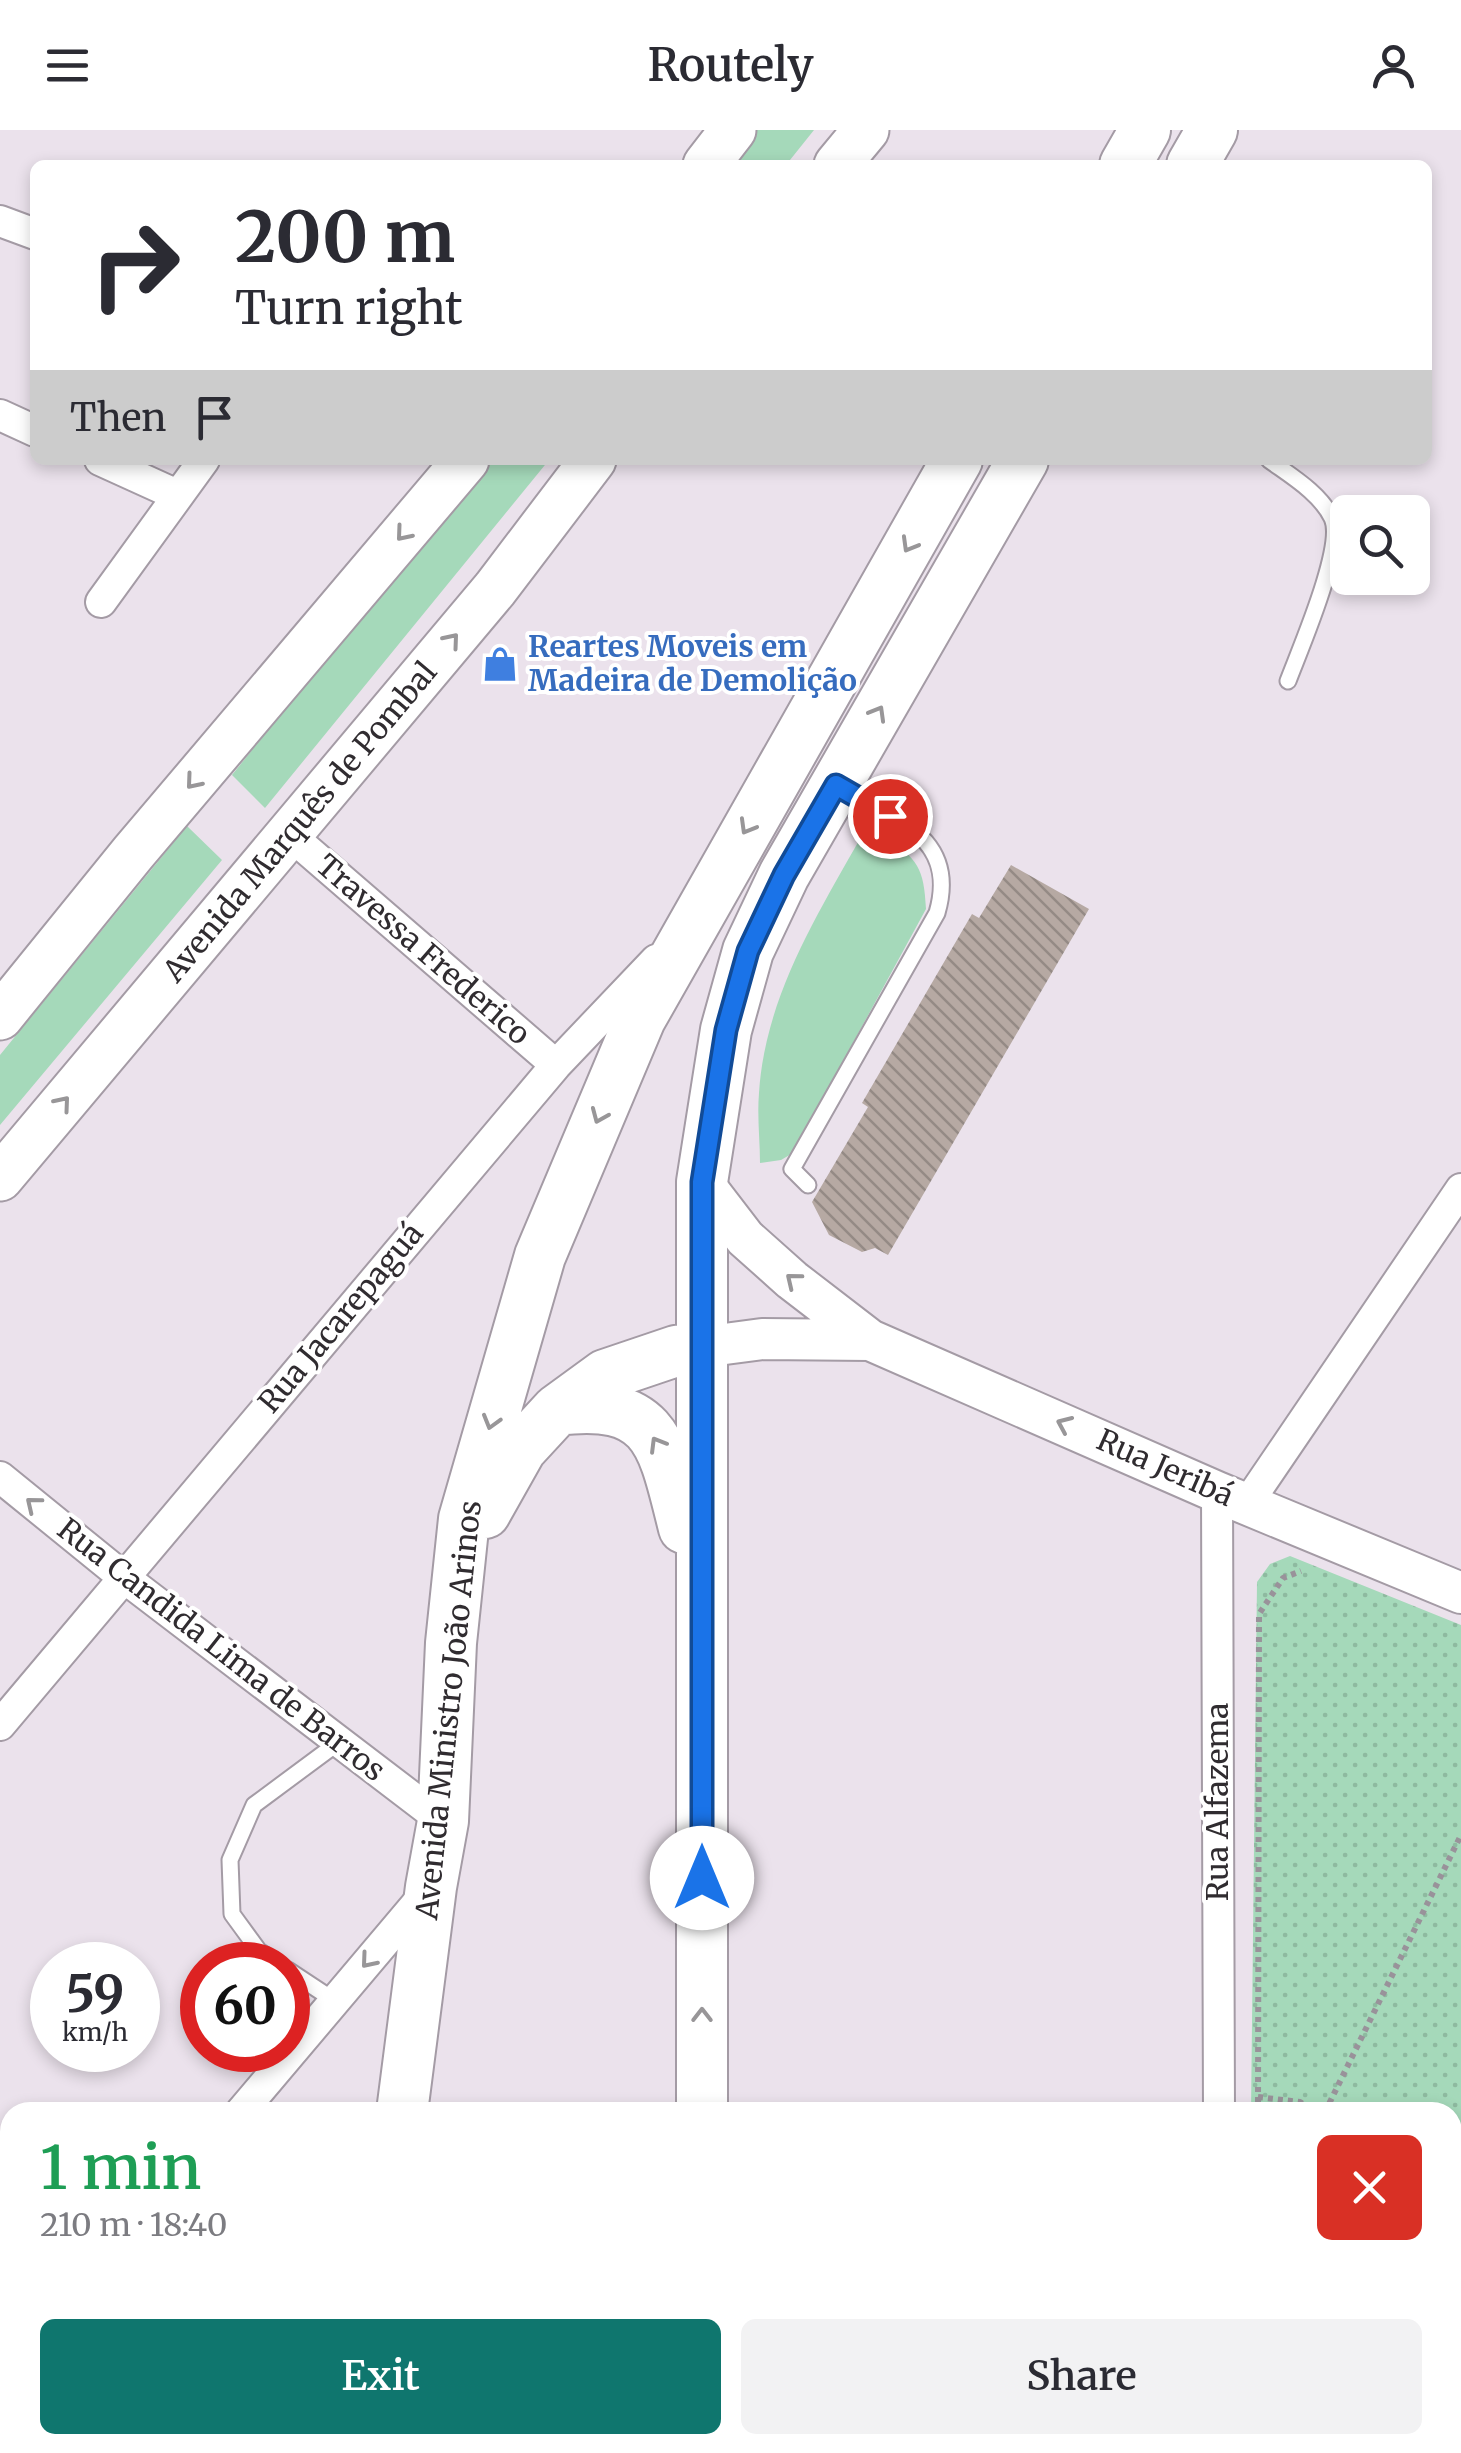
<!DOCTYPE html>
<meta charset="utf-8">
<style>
:root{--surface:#fff;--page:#f2f2f3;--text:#2b2b33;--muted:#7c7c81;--accent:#0f766e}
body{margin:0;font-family:Merriweather,serif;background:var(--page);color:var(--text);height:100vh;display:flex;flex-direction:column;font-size:38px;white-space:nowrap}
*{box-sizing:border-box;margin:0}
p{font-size:32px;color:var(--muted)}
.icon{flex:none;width:55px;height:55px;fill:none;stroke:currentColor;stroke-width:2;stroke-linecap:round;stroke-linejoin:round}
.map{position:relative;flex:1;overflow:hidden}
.drawer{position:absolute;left:0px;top:1972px;width:1462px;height:352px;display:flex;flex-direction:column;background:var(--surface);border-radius:30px 30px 0 0;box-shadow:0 5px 15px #0003}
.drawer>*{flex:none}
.top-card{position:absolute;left:30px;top:30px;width:1402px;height:305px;border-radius:15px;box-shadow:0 5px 15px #0003;background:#fff;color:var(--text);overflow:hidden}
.tools{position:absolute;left:1330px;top:365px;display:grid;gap:20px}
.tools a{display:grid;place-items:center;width:100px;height:100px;border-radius:15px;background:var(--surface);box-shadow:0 5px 15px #0003;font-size:50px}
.speed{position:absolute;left:30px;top:1812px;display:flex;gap:20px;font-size:50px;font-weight:700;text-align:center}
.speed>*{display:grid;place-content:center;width:130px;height:130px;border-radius:50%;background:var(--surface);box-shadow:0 5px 15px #0003;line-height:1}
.speed small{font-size:25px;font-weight:400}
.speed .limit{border:15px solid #d22;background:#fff;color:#111}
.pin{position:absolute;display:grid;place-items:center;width:85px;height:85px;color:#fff;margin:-42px;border:5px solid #fff;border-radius:50%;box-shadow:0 2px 10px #0007}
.me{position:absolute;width:110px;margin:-55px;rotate:0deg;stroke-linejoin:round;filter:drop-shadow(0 0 8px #0008)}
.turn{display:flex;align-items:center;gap:35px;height:210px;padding:0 40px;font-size:45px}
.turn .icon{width:130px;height:130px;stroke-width:2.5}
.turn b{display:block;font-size:70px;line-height:85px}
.then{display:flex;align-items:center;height:95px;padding:0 40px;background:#0003;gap:20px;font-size:38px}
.round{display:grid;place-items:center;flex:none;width:105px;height:105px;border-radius:15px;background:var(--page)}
.overview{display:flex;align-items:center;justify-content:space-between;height:170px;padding:0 40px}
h1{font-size:60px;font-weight:600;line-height:75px;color:#1e9e55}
.button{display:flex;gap:20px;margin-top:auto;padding:20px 40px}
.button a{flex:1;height:115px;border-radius:15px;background:var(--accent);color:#fff;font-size:40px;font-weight:600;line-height:115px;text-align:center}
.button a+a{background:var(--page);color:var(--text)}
header{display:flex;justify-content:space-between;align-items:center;height:130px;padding:0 40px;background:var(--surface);font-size:45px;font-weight:600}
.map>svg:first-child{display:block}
</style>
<header><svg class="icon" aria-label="menu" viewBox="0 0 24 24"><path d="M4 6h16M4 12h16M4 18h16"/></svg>Routely<svg class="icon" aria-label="person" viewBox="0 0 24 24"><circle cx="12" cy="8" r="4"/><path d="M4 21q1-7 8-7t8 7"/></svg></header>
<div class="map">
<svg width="1461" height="2323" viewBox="0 0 1461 2323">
<defs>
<pattern id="park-dots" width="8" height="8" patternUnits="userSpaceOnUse" patternTransform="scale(2.5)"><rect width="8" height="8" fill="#a5d9ba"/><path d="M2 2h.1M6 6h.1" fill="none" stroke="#8ebaa0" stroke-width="1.8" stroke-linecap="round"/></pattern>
<pattern id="building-back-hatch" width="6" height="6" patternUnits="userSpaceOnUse" patternTransform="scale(2.5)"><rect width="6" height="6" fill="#b6a9a3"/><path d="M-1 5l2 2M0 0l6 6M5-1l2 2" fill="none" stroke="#948a85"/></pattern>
</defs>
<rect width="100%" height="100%" fill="#ebe2ec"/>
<path fill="#a5d9ba" d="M756,0H814L786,35H727Z
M485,330H549L265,678L232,645Z
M187,696L222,730L0,995V925Z
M884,706C918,729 924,738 926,779L793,1023L781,1030L760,1033C760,1010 757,986 759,963C765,868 816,787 861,707Z"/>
<path fill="url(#park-dots)" d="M1290,1426L1461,1495V2214L1453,2219L1452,1982H1251L1257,1452L1270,1434Z"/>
<path fill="url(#building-back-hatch)" d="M1011,735L1089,779L888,1125L875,1118L862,1122L829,1105L812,1072L868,977L862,973L972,784L979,788Z"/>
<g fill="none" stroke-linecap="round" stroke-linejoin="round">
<defs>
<path id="service" d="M1269,330C1291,346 1320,363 1332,388C1345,416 1300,519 1288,551
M808,1055L792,1039L937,783C959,707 895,689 840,657
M280,1835L259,1821L232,1784L230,1730L254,1675L339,1612
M288,1840L335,1871"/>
<path id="minor" d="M0,91L35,104
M0,285L35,301
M100,330L177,365
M101,472L204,330
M290,705L556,935
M0,1347L122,1446L443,1691
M1217,1362L1219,1982
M1247,1374L1461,1059
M0,1595L556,935L656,830
M241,1982L426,1763
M1452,2255L1461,2251
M0,2270L10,2258
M1289,2315L1299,2318L1314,2315
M1219,2323V2315
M1349,2323L1354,2315"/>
<path id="tertiary" d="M702,1052L745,1108L792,1150L870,1210L1217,1362L1461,1463
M702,1217L762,1209L870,1210"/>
<path id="secondary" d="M706,35L733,0
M837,35L866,0
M0,887L133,723L466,330
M0,1048L495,459L593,330"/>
<path id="primary" d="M1125,35L1145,0
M1192,35L1212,0
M557,1280L605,1245L676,1221L702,1217
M485,1383L521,1319L557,1280C658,1267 663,1315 684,1398
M402,1982L431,1757L443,1691L451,1513L464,1389L540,1126L640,889L957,330
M702,1982V1052L726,900L748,821L784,745L1023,330
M359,2323L360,2315
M687,2323L689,2315"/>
</defs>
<use href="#service" stroke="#a49ba5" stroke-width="19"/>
<use href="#minor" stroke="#a49ba5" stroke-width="34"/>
<use href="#tertiary" stroke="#a49ba5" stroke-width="44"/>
<use href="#secondary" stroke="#a49ba5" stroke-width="49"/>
<use href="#primary" stroke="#a49ba5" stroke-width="54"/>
<path stroke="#99929a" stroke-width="6" stroke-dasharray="5 5" stroke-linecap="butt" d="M1258,1967L1300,1972L1315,1982
M1258,1982L1259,1484L1283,1448L1301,1441
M1325,1982L1461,1705
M1452,2194L1461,2189"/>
<use href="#service" stroke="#fff" stroke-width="15"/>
<use href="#minor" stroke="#fff" stroke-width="30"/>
<use href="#tertiary" stroke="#fff" stroke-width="40"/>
<use href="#secondary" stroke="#fff" stroke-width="45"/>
<use href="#primary" stroke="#fff" stroke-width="50"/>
</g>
<defs><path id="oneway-chevron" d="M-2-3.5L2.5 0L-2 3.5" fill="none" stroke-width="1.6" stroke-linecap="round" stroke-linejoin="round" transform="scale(2.5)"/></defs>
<g stroke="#989698">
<use href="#oneway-chevron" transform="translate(403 404) rotate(130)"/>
<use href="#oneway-chevron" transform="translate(909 415) rotate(120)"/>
<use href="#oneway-chevron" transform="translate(452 510) rotate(-50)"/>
<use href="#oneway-chevron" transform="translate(878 583) rotate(-60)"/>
<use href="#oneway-chevron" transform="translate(193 652) rotate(130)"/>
<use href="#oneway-chevron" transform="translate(747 697) rotate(120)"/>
<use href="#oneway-chevron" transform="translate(63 973) rotate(-50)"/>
<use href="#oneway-chevron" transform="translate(599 986) rotate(113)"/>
<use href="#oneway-chevron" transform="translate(793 1150) rotate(-141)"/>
<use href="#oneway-chevron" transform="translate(491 1292) rotate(106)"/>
<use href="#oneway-chevron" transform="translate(1064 1294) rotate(-156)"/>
<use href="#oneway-chevron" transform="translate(657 1314) rotate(-121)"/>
<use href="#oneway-chevron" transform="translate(33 1374) rotate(-141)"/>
<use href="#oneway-chevron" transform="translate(368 1831) rotate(130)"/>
<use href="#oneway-chevron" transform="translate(702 1885) rotate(-90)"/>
</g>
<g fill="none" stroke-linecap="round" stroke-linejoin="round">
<defs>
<path id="route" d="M702,1748V1052L726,900L748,821L784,745L836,655L890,686"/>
</defs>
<use href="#route" stroke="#114b97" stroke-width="25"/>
<use href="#route" stroke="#1a73e8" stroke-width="18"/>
</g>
<defs>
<symbol id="shop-bare" viewBox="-9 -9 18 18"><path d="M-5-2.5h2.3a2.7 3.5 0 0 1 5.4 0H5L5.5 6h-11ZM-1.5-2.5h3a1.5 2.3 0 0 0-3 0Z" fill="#3f7fe0" stroke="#fff" stroke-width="2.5" paint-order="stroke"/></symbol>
</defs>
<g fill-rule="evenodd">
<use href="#shop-bare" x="475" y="509" width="50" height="50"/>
</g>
<g text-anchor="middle" stroke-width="8" stroke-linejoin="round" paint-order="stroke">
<g font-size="30" font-weight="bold" fill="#366cbe" stroke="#fff" text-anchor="start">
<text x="528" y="527">Reartes Moveis em<tspan x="528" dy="34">Madeira de Demolição</tspan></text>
</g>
<g font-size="30" fill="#302c30" stroke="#fff">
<text transform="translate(300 692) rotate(-50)" y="10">Avenida Marquês de Pombal</text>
<text transform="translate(423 820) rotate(41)" y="10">Travessa Frederico</text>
<text transform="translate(341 1188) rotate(-50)" y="10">Rua Jacarepaguá</text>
<text transform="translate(1165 1338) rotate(24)" y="10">Rua Jeribá</text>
<text transform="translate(221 1520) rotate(38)" y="10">Rua Candida Lima de Barros</text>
<text transform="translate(449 1580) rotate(-84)" y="10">Avenida Ministro João Arinos</text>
<text transform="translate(1218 1672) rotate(-90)" y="10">Rua Alfazema</text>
</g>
</g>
</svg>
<div class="tools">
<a><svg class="icon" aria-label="search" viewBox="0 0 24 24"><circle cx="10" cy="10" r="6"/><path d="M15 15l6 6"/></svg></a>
</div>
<div class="speed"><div>59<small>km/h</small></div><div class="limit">60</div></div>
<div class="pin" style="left:890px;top:686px;background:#d93025"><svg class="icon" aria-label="arrive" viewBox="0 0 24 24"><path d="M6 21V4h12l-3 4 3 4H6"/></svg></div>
<svg class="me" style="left:702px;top:1748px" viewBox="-20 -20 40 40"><circle r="19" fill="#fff"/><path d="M0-13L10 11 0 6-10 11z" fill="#1a73e8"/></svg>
<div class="top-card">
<div class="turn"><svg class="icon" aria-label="right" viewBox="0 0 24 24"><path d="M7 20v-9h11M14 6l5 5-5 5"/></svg><div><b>200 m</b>Turn right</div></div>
<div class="then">Then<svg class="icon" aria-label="arrive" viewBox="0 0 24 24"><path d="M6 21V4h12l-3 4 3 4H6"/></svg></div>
</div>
<section class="drawer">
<div class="overview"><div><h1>1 min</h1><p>210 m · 18:40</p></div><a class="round" style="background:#d93025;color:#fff"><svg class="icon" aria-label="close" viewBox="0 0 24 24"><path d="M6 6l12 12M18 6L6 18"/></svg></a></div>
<div class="button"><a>Exit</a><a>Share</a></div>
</section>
</div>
